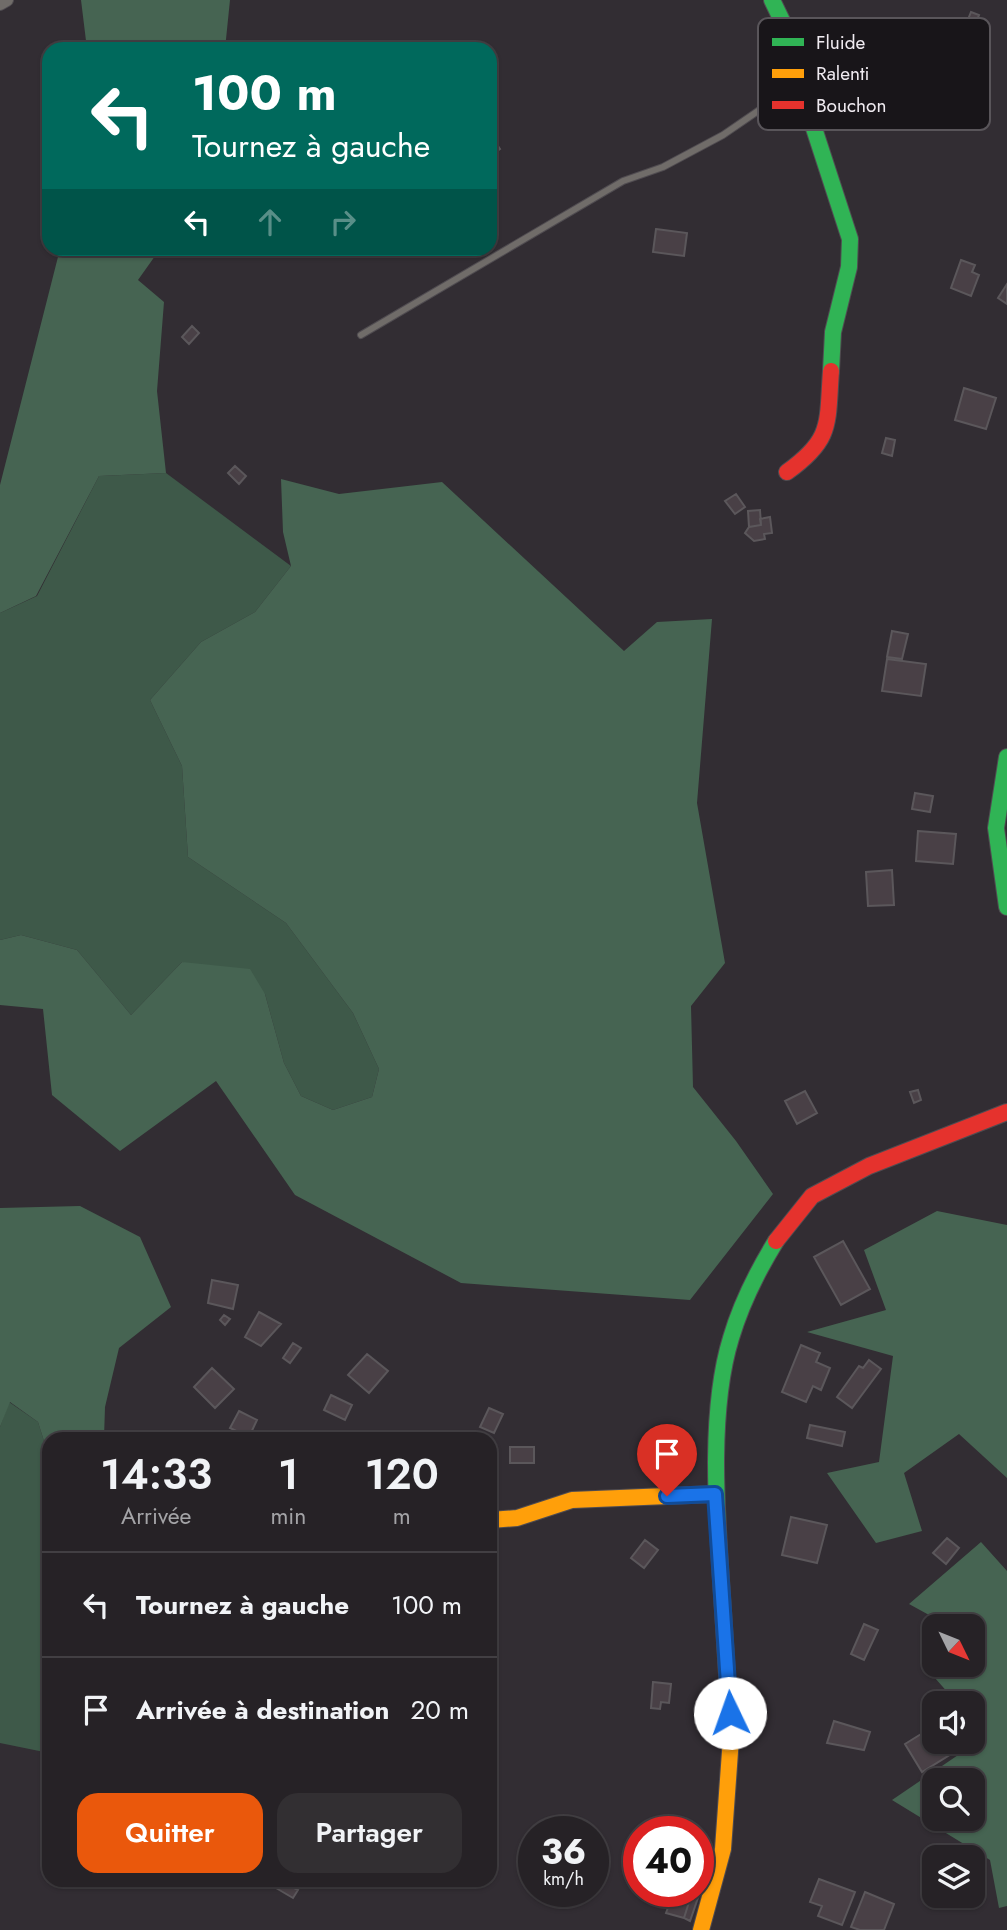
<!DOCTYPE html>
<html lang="fr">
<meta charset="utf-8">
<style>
:root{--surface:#262226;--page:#322f32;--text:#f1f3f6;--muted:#a4a4a7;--line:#423f43;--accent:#ea580c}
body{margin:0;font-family:Jost,sans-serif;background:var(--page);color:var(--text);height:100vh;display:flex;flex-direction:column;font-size:26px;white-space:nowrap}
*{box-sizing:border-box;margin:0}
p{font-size:23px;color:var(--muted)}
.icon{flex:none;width:38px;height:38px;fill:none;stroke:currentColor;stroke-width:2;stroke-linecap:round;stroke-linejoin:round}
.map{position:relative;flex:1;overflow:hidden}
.side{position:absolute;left:42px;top:1432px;width:455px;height:455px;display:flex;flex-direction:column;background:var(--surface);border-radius:21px;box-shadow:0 2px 5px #0004,0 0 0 2px var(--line)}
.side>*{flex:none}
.hud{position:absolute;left:42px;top:42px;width:455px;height:214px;border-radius:21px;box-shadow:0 2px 5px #0004,0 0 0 2px var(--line);background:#00695c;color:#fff;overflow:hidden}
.needle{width:46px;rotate:133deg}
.controls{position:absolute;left:922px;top:1614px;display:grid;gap:14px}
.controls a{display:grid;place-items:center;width:63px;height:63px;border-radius:14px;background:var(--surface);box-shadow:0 2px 5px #0004,0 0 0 2px var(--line);font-size:35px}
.speed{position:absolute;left:518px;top:1816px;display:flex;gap:14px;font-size:35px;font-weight:700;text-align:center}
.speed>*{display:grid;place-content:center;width:91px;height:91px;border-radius:50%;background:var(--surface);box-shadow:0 2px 5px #0004,0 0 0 2px var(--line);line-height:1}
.speed small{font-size:18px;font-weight:400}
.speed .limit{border:10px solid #d22;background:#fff;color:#111}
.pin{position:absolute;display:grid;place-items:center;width:60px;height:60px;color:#fff;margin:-72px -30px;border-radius:50% 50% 50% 0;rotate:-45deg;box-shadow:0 0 7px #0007}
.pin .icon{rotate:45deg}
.me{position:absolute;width:77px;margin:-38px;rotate:357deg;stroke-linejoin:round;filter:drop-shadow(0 0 5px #0008)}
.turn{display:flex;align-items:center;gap:24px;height:147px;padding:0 35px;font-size:32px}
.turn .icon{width:91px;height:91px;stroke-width:2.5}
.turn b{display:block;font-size:49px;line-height:60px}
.lanes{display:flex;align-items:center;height:66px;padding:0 35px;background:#0003;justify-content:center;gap:35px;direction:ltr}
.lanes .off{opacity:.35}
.eta{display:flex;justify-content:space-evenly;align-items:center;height:119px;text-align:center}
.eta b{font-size:42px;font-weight:600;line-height:49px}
.cta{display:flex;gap:14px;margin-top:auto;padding:14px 35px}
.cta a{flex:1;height:80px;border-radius:21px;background:var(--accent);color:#fff;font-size:28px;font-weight:600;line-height:80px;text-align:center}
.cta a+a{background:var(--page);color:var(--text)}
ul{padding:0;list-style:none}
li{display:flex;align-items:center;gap:21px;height:105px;padding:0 35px;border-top:2px solid var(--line)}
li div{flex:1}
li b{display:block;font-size:26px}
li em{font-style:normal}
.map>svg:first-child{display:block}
</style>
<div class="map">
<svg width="1007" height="1930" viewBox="0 0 1007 1930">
<rect width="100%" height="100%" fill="#322d33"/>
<path fill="#3e5949" d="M166,473L291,566L255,612L201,642L150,700L182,766L188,857L286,923L353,1013L379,1069L372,1097L333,1110L301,1096L284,1063L265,994L182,962L131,1015L77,950L21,935L0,940V613L37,596L99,476Z
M9,1402L38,1422L49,1457V1753L0,1743V1427Z"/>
<path fill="#466452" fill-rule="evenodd" d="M81,0H230L225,49H87Z
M60,249H160L138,280L164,302L157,391L166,473L99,476L36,596L0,613V485Z
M281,479L339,494L442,482L624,651L657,622L712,619L697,803L725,963L691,1006L693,1087L736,1141L773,1194L690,1300L461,1283L295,1195L216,1081L120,1151L52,1095L43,1009L0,1005V940L21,935L77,950L131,1015L182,962L250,969L265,994L284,1063L301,1096L333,1110L372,1097L379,1069L353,1013L286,923L188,857L182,766L150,700L201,642L255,612L291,566L283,532Z
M80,1206L140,1237L171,1307L119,1348L105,1407L104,1438H49V1457L38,1422L10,1402L0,1427V1208Z
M937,1211L1007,1225V1478L959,1434L904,1473L922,1531L876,1543L827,1473L879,1462L893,1356L807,1332L886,1310L864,1250Z
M981,1542L1007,1571V1906L999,1908L990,1860L892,1800L986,1736L973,1721V1703H957L920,1661L934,1645V1664H973V1626H949L909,1604ZM934,1780H973V1818H934Z"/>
<path fill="#494046" stroke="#5b575b" stroke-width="2" d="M971,12L979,15L971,35L963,32Z
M490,134L500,149L490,156Z
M656,229L687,233L684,256L653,252Z
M961,260L975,265L972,272L979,275L971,296L951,288Z
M1007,284V304L998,298Z
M192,326L199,333L189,344L182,337Z
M964,388L996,398L986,429L955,420Z
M886,438L895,440L892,456L882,453Z
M235,466L246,476L239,484L228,473Z
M736,494L745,507L735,514L725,501Z
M760,510L761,525L749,527L748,511Z
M770,517L772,533L764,534L765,539L754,541L745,533L749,527L761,525L760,519Z
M892,631L908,634L902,659L887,657Z
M887,659L926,664L921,696L882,691Z
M915,793L933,796L930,812L912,809Z
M918,831L956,834L953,864L916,861Z
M892,870L894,905L868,906L866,872Z
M918,1090L921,1100L914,1103L910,1092Z
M805,1091L817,1113L797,1124L785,1101Z
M843,1241L870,1289L841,1305L814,1257Z
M212,1280L238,1285L233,1309L208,1303Z
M259,1312L281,1324L261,1346L245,1337Z
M224,1315L230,1319L225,1325L220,1320Z
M293,1343L301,1348L290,1363L283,1358Z
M801,1345L820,1353L816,1362L830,1368L821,1390L813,1386L806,1402L782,1392Z
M367,1354L388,1371L369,1393L348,1375Z
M869,1360L881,1369L852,1408L837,1397L859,1366L863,1368Z
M212,1368L234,1389L215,1408L194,1387Z
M331,1395L352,1405L345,1420L324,1410Z
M489,1408L503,1414L494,1433L480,1427Z
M239,1411L257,1420L249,1437L230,1428Z
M810,1425L845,1432L842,1446L807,1438Z
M510,1447H534V1463H510Z
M490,1467H495L497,1496L490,1497Z
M791,1517L827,1525L817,1563L782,1555Z
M947,1538L959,1548L946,1564L933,1553Z
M645,1540L658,1550L644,1568L631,1558Z
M864,1624L878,1630L864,1660L851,1654Z
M653,1682L671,1684L669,1703L661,1702L660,1709L651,1708Z
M834,1721L870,1732L864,1750L827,1743Z
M934,1726V1741L969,1743L922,1772L905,1744Z
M531,1831L534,1833V1879L525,1874L533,1858L520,1852Z
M819,1879L855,1892L842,1925L818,1916L822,1906L810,1902Z
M280,1881L298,1890L293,1898L276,1888Z
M650,1892L698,1891L700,1892L690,1921L684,1918L690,1899L673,1894L671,1899Z
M865,1892L894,1904L884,1930H860L851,1927Z
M673,1894L690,1899L684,1918L666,1913Z"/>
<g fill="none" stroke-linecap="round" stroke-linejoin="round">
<defs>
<path id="lane" d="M361,335L623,181L663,167L723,135L780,96L794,71"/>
<path id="street" d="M0,4L7,0"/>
<path id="fast" d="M772,0L786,29L795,70L850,239L849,267L833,332L831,371
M1007,757L996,828L1007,907
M722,1595C717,1519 708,1412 731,1338C741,1304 757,1272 776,1241"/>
<path id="slow" d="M490,1520L517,1518L572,1500L715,1494
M701,1930L723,1849L731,1738L722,1595"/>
<path id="jam" d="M787,472C833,439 827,424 831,371
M776,1241L812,1196L869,1166L1007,1112"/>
</defs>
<use href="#lane" stroke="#504c51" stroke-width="8"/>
<use href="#street" stroke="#504c51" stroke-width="14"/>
<use href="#fast" stroke="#504c51" stroke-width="18"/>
<use href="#slow" stroke="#504c51" stroke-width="18"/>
<use href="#jam" stroke="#504c51" stroke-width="18"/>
<use href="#lane" stroke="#706c69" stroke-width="6"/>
<use href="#street" stroke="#706c69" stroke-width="12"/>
<use href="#fast" stroke="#30b455" stroke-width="16"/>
<use href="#slow" stroke="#ff9f0a" stroke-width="16"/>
<use href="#jam" stroke="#e5322d" stroke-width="16"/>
</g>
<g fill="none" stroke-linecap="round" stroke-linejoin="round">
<defs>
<path id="route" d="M667,1496L715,1494L730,1713"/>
</defs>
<use href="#route" stroke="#114b97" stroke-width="18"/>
<use href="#route" stroke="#1a73e8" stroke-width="12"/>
</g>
<rect x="758" y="18" width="232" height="112" rx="10" fill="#181519" stroke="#59555a" stroke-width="2"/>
<rect x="772" y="38" width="32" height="8" fill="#30b455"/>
<rect x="772" y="69" width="32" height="9" fill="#ff9f0a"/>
<rect x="772" y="101" width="32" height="8" fill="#e5322d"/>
<g font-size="19" fill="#f0ebf1">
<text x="816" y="49">Fluide</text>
<text x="816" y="80">Ralenti</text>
<text x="816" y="112">Bouchon</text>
</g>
</svg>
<div class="controls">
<a><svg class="needle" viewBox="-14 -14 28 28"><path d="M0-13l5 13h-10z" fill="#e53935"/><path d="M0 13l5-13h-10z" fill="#a4a4a7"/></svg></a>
<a><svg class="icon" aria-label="sound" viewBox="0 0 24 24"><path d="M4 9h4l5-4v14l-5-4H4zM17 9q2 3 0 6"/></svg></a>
<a><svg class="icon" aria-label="search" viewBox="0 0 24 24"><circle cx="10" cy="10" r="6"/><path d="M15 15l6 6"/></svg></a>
<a><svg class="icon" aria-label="layers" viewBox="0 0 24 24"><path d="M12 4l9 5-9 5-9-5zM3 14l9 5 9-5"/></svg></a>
</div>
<div class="speed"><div>36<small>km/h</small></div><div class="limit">40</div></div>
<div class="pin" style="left:667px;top:1496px;background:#d93025"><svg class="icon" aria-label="arrive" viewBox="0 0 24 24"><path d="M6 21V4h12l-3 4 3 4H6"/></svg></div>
<svg class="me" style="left:730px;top:1713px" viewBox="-20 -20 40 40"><circle r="19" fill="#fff"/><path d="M0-13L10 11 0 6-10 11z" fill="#1a73e8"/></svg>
<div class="hud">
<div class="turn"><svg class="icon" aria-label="left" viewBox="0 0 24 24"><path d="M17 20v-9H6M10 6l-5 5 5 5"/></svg><div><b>100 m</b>Tournez à gauche</div></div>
<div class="lanes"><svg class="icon" aria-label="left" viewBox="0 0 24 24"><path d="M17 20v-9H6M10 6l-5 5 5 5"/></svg><svg class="icon off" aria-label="ahead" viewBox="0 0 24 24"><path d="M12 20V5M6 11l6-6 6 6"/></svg><svg class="icon off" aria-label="right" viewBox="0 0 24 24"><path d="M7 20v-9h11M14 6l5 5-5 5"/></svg></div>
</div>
<section class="side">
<div class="eta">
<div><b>14:33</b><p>Arrivée</p></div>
<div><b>1</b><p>min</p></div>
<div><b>120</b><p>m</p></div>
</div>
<ul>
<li><svg class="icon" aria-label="left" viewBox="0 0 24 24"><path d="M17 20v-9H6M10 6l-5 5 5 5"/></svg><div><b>Tournez à gauche</b></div><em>100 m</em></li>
<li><svg class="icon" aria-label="arrive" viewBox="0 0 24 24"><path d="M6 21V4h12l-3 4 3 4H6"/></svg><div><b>Arrivée à destination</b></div><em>20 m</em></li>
</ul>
<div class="cta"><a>Quitter</a><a>Partager</a></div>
</section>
</div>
